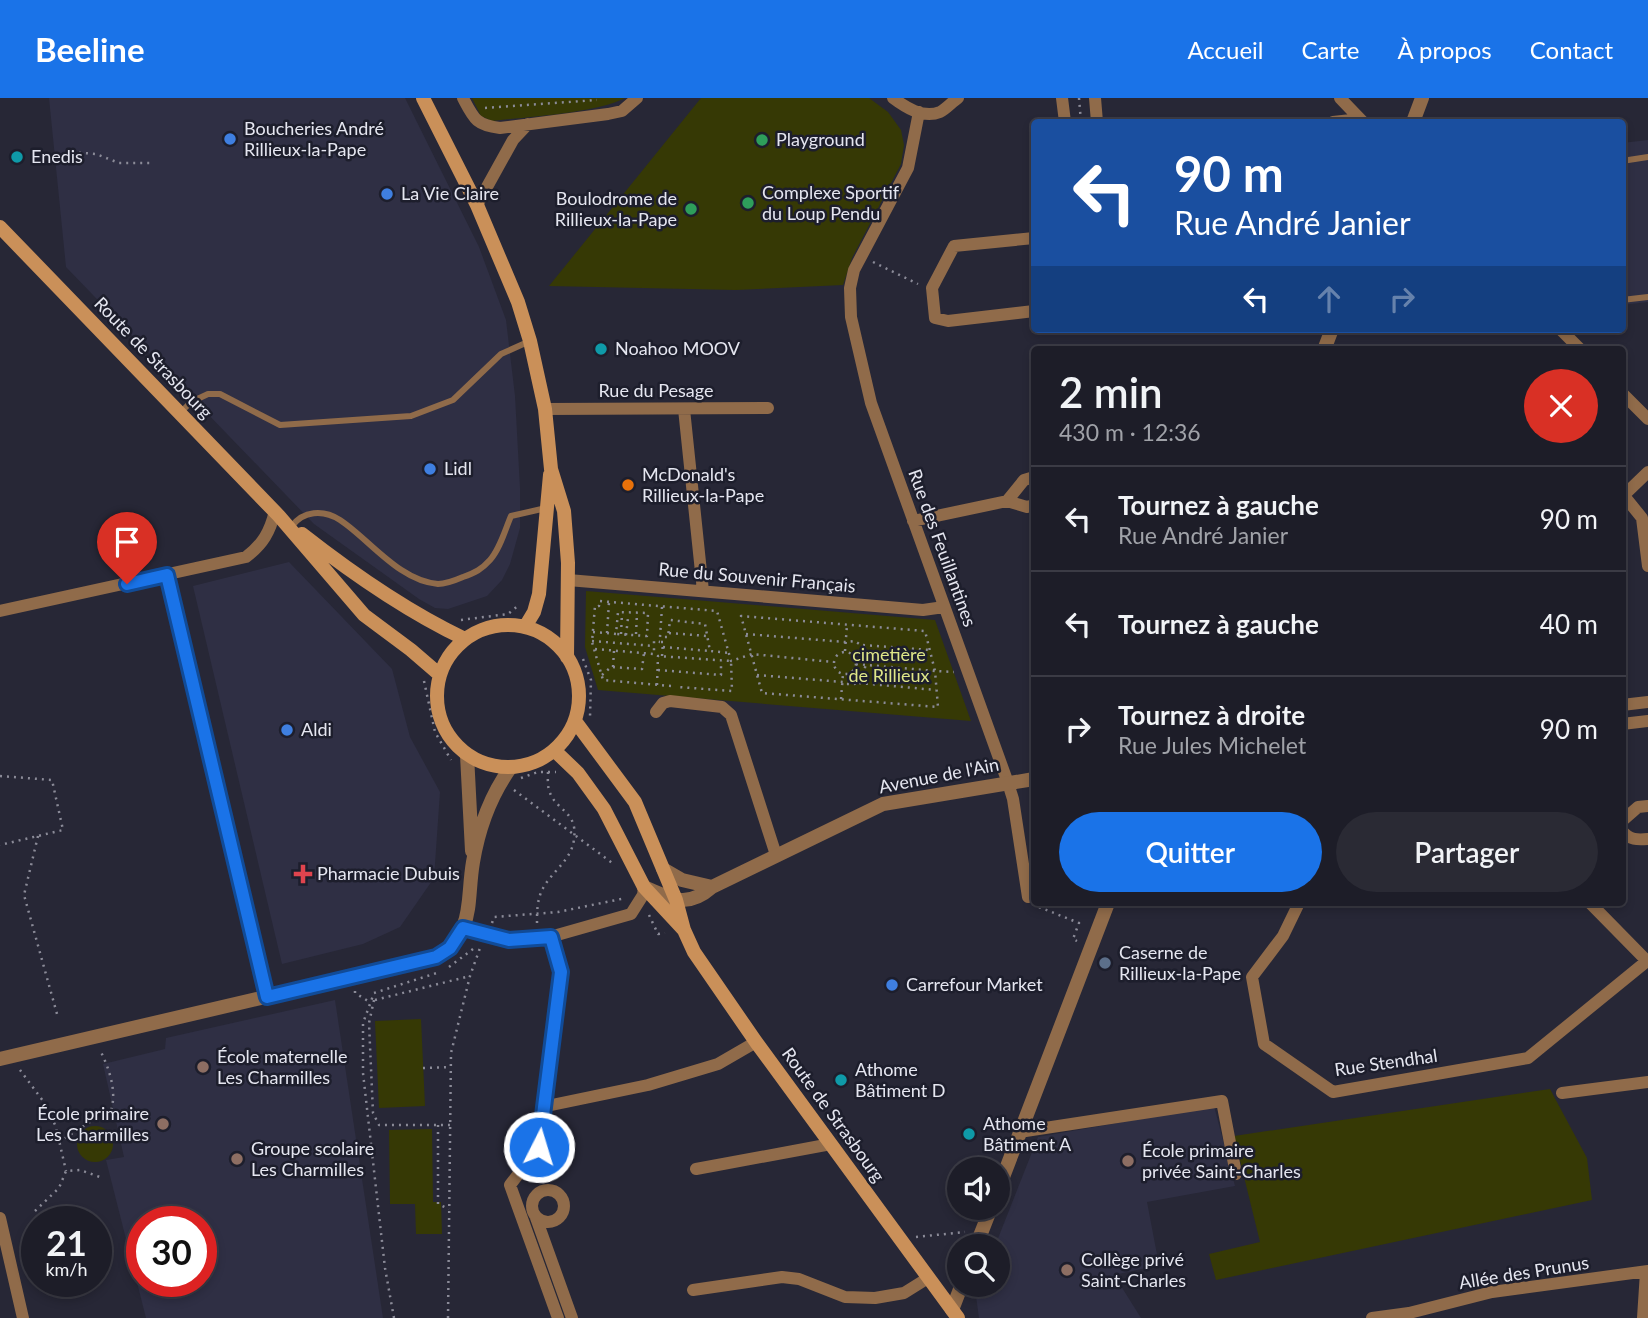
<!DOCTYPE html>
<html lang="fr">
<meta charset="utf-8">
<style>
:root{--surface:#1d1d28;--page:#2a2a34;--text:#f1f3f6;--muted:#a0a2a8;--line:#3b3b45;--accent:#1a73e8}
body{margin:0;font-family:Lato,sans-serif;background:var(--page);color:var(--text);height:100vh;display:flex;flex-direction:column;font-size:26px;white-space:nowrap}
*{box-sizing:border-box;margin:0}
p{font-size:23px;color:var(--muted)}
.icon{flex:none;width:38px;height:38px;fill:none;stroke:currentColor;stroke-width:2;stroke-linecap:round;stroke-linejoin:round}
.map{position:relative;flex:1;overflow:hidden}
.details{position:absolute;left:1031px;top:248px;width:595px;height:560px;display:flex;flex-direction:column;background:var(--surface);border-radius:7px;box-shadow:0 4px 10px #0003,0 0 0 2px var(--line)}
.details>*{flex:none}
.hud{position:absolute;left:1031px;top:21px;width:595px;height:214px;border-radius:7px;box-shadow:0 4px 10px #0003,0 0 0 2px var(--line);background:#1a4fa0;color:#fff;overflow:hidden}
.tools{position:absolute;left:947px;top:1059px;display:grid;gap:14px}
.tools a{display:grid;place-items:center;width:63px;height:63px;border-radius:50%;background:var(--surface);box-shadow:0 4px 10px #0003,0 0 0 2px var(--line);font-size:35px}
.speed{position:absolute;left:21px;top:1108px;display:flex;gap:14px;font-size:35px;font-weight:700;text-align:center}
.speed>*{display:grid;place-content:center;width:91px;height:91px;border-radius:50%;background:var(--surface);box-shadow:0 4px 10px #0003,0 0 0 2px var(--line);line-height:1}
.speed small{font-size:18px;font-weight:400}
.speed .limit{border:10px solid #d22;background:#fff;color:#111}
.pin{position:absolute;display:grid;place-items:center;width:60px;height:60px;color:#fff;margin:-72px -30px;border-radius:50% 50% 50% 0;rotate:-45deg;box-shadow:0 0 7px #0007}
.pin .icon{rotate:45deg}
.me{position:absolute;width:77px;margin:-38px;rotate:5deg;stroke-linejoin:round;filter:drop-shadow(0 0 5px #0008)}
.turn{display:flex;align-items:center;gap:24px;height:147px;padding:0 28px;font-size:32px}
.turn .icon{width:91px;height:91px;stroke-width:2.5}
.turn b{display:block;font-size:49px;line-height:60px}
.lanes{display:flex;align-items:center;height:66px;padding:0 28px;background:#0003;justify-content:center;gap:35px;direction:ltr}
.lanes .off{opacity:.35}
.round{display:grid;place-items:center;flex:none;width:74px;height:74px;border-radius:37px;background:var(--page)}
.head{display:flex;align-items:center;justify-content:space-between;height:119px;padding:0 28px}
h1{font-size:42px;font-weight:600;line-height:52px}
.action{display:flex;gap:14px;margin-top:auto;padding:14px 28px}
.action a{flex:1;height:80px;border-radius:42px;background:var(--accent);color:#fff;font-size:28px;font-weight:600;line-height:80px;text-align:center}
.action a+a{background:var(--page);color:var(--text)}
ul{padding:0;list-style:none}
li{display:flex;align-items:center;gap:21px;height:105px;padding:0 28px;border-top:2px solid var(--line)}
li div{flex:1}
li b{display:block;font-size:26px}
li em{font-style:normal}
header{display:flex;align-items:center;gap:42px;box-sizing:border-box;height:98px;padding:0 35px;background:var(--accent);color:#fff}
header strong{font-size:33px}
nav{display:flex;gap:38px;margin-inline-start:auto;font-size:24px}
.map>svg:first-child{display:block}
</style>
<header>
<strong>Beeline</strong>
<nav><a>Accueil</a><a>Carte</a><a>À propos</a><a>Contact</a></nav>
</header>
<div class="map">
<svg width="1648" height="1220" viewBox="0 0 1648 1220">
<rect width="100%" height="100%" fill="#272736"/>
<path fill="#2f2f44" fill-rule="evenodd" d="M49,0H405L479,149L506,222L515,298L520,390V430L510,466L502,482L487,498L448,511L435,510L419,501L314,426L66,169Z
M1648,42V204L1622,207V45Z
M289,464L392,571L410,639L440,694L434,780L400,829L363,846L282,866L193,488Z
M335,902L383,1220H146L106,1062L124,1059L103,966L165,951L166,940ZM142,1124H201V1183H142Z
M1214,1008L1235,1088L1147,1104L1159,1167L1114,1177L1141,1220H979L976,1198L980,1187L998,1186V1148H995L1038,1039Z"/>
<path fill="#363905" d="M472,0H625C597,15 526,19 492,23L481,18Z
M701,0H869L888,14L901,32L904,47L901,66L852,160L843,187L736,192L549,188Z
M586,493L935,522L971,623L598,592L585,549Z
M421,921L425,1008L379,1010L375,923Z
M1550,991L1587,1060L1592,1102L1216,1182L1209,1156L1260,1144L1234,1038Z
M77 1046a18 18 0 1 1 36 0a18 18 0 1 1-36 0Z
M432,1031L433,1104H441L442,1136H416L415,1106H390L389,1032Z"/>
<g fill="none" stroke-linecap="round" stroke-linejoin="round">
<path stroke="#8b8b98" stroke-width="2.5" stroke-dasharray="2 5" stroke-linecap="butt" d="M1079,0L1081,24
M485,10L597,2
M72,54L96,56L119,65H154
M873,164L918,186
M662,509L660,539H668L670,522L705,526L710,553L729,555
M461,522L508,516L520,506
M593,534L607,535L609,504
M607,535L616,536L618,514L648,515L647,538L616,536
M669,535L707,538
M621,536L622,515
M636,536L637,515
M746,536L845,544L855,543L865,550C868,561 865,573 860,584L854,586H843
M626,537L628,520
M592,543L654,548
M661,544H663L662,558
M863,547L930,552
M663,549L710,553
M595,551L654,556V543L660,544
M845,553L847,527
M834 565a11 11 0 1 1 22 0a11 11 0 1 1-22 0Z
M583,561L591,582L590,619
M856,566L935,573L938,609L762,595L741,518L925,533L935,573L954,574
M613,569L614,553
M658,572L721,577V563
M602,577L611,569L642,571L644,555
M757,577L843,584
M424,583L435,634L451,662
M859,585L936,592
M657,587L658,558L731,563L732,593L678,589
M671,588L603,582L592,544L595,508H599V503L717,513L731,563L752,556L833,564
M841,601L843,576
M0,678L52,682L63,732L0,747
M521,680L538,674H556
M514,692L615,767
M38,738L24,797L57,916
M1039,809L1079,825L1073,841L1077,843
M649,817L658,836L665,835
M492,825L494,819L558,814L626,800
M537,825C537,814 537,803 542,792C551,774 572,762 574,741C578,714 557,713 550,695C547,688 548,680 548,673
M449,869L477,848
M355,893V895L368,903
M374,902L369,925L373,1015L379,1027H450
M375,902L470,878
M423,970L450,969
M20,972L46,1007L56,1029L66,1073
M438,1027V1106L449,1111
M59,1044L93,1022L109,1017C119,997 109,970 100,952
M35,1113L59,1090L66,1073L80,1072L100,1079
M916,1139L965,1134
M394,1220L385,1170L363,975V925L374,895L440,874
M448,1220L451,955L470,878L480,850"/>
<path stroke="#906b4a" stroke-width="6" d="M1622,63L1648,59
M1622,202L1648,199
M180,315L191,304L208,296H220L280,327L411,318L453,302L501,256L530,243
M292,428C303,413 323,411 340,422C369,441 399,483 438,486C446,486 456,482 463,479C475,475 482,471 490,462C500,451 505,432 511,418L546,410"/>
<path stroke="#906b4a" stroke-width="12" d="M463,0C474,21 476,27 500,30L608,16L622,13L637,0
M893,0C905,9 923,21 940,14C946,11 952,4 958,0
M1062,0L1065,24
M1095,0L1097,24
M1340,0L1363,24
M919,14L908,70L854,172L850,190L851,219L871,305L1008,685L1013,701L1028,799
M1333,24L1360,21
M477,107L513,42L528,26
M1034,140L954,148L932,190L935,220L948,223L1034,213
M1560,231L1581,252
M1622,295L1648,321
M545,311L768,310
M684,311L703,493
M1622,399L1648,374
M1625,399L1642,420L1648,468
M1007,403L1024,382L1034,379
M913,423L1007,403L1027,409L1034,407
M167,477L267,899
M568,482L923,512L944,509
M0,513L246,459C263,446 270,434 275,413
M1622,607L1648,604
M656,614L663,605L670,603L722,609L731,617L776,757
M1622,626L1648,623
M1622,723L1638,709L1648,708
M1622,733C1630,742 1637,742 1648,741
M1299,805L1283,838L1252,879L1264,946L1333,994L1528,960L1647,863
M1590,805L1648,864
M463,830L509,842L550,839L631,816L643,797L644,789
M550,839L561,874L539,1049L510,1087L558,1220
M1562,995L1648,984
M542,1009L648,987L718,966L756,944
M1019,1034L1222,1003L1236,1076
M696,1071L831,1046
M532 1108a16 16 0 1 1 32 0a16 16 0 1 1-32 0Z
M535,1117L572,1220
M0,1120L23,1220
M693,1192L782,1179L799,1181L845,1199L875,1200L904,1195L928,1180
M1372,1220L1409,1215L1492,1194L1648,1173
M1643,1220L1646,1174"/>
<path stroke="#906b4a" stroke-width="14" d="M1413,24L1422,0
M1324,252L1332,231
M467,657L472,753
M663,771L682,782L712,789
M644,789C671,801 687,811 712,789L883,706L1034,681
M0,961L436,859C476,833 466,805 473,764C479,728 490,698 511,669
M998,1092L1108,805
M976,1148L991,1110
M952,1212L962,1186"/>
<path stroke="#ca9059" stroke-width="14" d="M423,0L477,107L518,204L530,243L545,311L551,371L564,413L568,465L567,559
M0,129L279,418L364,517L411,552L440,577
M302,436C353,476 406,513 465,541
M437 598a71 71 0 1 1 142 0a71 71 0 1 1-142 0Z
M525,529L534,514L539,496L550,377
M575,623L635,704L676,802L684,832L694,854L756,944L958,1220
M554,652L578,675L604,711L644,789L683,831"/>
</g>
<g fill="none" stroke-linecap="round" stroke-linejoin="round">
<defs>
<path id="route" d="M127,486L167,477L267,899L436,859L450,850L463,830L509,842L551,839L561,874L539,1049"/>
</defs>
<use href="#route" stroke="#114b97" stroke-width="18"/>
<use href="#route" stroke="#1a73e8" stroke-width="12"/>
</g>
<g fill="#3f7fe0" stroke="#1d1e2c" stroke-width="2.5">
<circle cx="230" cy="41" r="7"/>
<circle cx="387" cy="96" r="7"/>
<circle cx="430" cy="371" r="7"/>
<circle cx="287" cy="632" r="7"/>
<circle cx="892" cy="887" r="7"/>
</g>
<g fill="#2e9e5b" stroke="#1d1e2c" stroke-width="2.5">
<circle cx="762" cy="42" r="7"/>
<circle cx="748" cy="105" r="7"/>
<circle cx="691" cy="111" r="7"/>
</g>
<g fill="#0f9aa8" stroke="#1d1e2c" stroke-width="2.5">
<circle cx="17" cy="59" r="7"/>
<circle cx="601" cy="251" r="7"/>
<circle cx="841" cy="982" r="7"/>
<circle cx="969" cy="1036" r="7"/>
</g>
<circle fill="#e8710a" stroke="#1d1e2c" stroke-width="2.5" cx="628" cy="387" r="7"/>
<path fill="#e0444e" stroke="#1d1e2c" stroke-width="2.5" d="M299.5 765.5h7v7h7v7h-7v7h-7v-7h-7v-7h7z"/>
<circle fill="#5c6f8a" stroke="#1d1e2c" stroke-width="2.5" cx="1105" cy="865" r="7"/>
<g fill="#8d6e63" stroke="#1d1e2c" stroke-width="2.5">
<circle cx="203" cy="969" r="7"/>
<circle cx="163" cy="1026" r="7"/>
<circle cx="237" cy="1061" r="7"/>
<circle cx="1128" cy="1063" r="7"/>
<circle cx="1067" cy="1172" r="7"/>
</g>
<g text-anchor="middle" stroke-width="5" stroke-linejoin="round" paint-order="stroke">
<g font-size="18" fill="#e5e6f0" stroke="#1d1e2c" text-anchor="start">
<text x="244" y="37">Boucheries André<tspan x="244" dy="21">Rillieux-la-Pape</tspan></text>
<text x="776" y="48">Playground</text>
<text x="31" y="65">Enedis</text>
<text x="762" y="101">Complexe Sportif<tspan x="762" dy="21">du Loup Pendu</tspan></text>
<text x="401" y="102">La Vie Claire</text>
<text x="677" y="107" text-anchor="end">Boulodrome de<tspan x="677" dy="21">Rillieux-la-Pape</tspan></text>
<text x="615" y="257">Noahoo MOOV</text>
<text x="444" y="377">Lidl</text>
<text x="642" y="383">McDonald's<tspan x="642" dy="21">Rillieux-la-Pape</tspan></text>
<text x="301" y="638">Aldi</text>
<text x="317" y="782">Pharmacie Dubuis</text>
<text x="1119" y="861">Caserne de<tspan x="1119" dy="21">Rillieux-la-Pape</tspan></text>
<text x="906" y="893">Carrefour Market</text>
<text x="217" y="965">École maternelle<tspan x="217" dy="21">Les Charmilles</tspan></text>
<text x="855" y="978">Athome<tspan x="855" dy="21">Bâtiment D</tspan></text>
<text x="149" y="1022" text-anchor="end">École primaire<tspan x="149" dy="21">Les Charmilles</tspan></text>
<text x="983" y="1032">Athome<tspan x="983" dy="21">Bâtiment A</tspan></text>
<text x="251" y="1057">Groupe scolaire<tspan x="251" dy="21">Les Charmilles</tspan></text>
<text x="1142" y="1059">École primaire<tspan x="1142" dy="21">privée Saint-Charles</tspan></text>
<text x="1081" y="1168">Collège privé<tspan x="1081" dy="21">Saint-Charles</tspan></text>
</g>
<g font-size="18" fill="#e5e6f0" stroke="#1d1e2c">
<text transform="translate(153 260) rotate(46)" y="6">Route de Strasbourg</text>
<text x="656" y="299">Rue du Pesage</text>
<text transform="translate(942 450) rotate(70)" y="6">Rue des Feuillantines</text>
<text transform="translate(757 480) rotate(5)" y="6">Rue du Souvenir Français</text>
<text transform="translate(939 678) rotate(-11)" y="6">Avenue de l'Ain</text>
<text transform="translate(1386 965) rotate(-8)" y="6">Rue Stendhal</text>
<text transform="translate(833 1017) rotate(54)" y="6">Route de Strasbourg</text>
<text transform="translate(1524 1175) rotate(-9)" y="6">Allée des Prunus</text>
</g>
<g font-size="18" fill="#dfe688" stroke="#1d1e2c">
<text x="889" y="563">cimetière<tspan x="889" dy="21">de Rillieux</tspan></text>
</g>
</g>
</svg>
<div class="tools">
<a><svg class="icon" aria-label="sound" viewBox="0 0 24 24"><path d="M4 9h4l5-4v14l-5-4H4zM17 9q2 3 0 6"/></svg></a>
<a><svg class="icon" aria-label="search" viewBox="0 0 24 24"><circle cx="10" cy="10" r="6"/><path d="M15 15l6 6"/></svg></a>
</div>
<div class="speed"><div>21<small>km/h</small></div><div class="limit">30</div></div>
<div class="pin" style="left:127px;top:486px;background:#d93025"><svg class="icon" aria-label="arrive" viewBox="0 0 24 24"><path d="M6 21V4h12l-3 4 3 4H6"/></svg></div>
<svg class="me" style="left:539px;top:1049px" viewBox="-20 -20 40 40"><circle r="17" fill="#1a73e8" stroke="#fff" stroke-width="3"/><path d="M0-11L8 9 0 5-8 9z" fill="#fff"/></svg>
<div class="hud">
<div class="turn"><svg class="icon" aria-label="left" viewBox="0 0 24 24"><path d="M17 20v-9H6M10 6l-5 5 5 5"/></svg><div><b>90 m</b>Rue André Janier</div></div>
<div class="lanes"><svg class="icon" aria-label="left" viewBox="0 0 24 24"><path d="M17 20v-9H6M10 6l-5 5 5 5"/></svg><svg class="icon off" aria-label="ahead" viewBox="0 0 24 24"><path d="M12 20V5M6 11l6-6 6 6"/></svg><svg class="icon off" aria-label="right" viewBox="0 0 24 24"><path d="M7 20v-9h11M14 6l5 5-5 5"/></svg></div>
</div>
<section class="details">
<div class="head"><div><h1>2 min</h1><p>430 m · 12:36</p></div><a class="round" style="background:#d93025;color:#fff"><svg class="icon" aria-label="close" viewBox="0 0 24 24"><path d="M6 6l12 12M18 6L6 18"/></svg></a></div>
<ul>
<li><svg class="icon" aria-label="left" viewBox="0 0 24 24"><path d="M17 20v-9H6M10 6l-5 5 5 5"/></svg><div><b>Tournez à gauche</b><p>Rue André Janier</p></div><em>90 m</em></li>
<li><svg class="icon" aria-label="left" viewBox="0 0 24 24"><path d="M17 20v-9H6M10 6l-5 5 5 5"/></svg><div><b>Tournez à gauche</b></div><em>40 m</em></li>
<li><svg class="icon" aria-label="right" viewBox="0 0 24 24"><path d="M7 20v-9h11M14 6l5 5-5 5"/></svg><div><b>Tournez à droite</b><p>Rue Jules Michelet</p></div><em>90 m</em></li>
</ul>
<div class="action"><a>Quitter</a><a>Partager</a></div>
</section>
</div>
